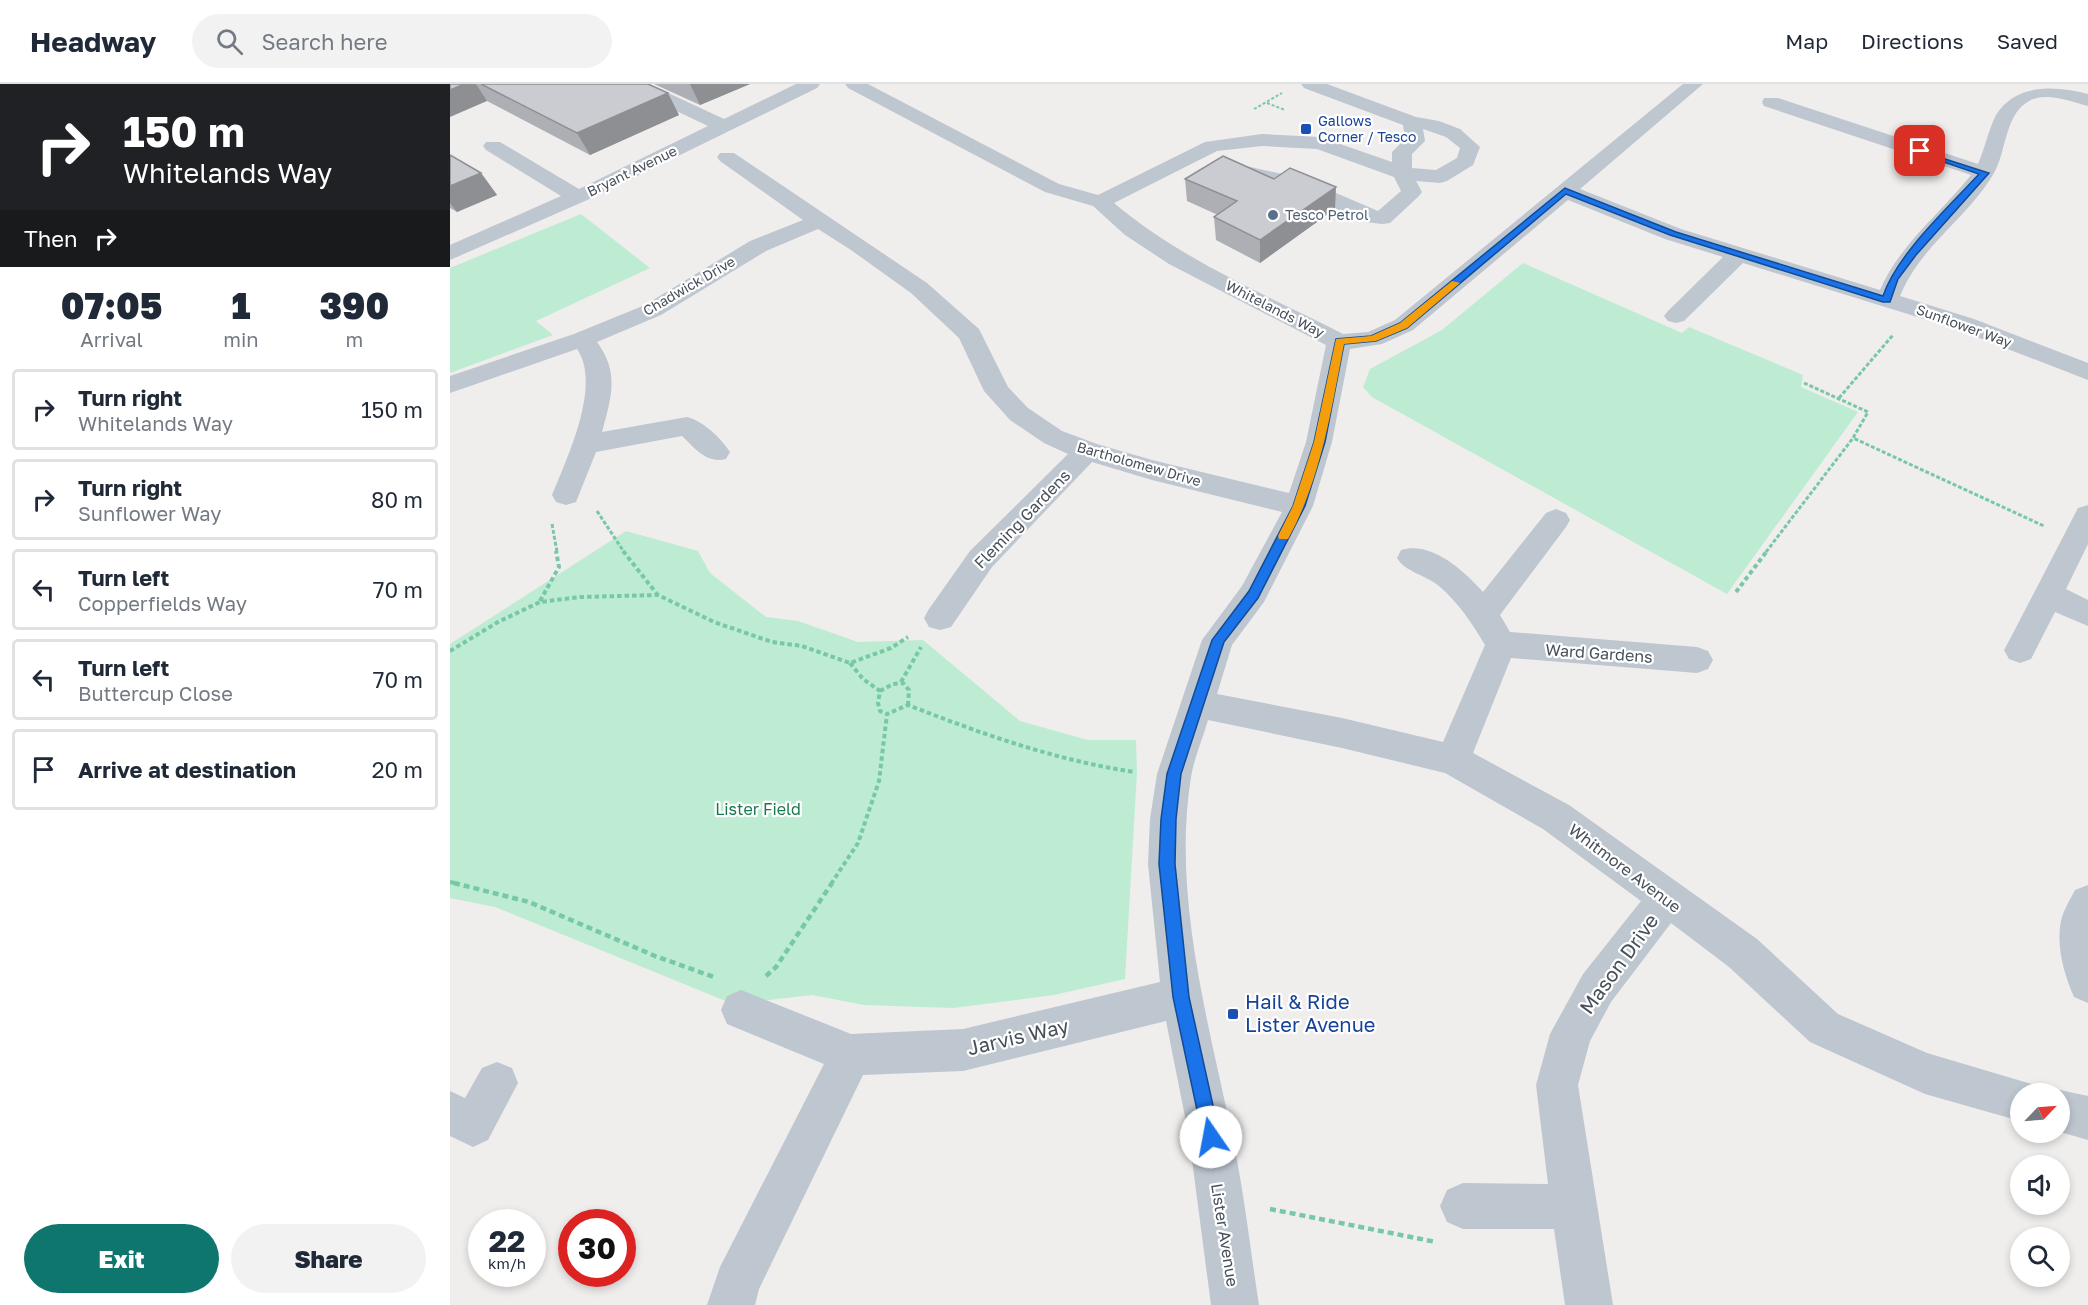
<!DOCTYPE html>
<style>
:root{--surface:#fff;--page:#f2f2f3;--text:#1f2937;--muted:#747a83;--line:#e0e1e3;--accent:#0f766e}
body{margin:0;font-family:"Golos Text",sans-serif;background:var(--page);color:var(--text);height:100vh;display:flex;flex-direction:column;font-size:22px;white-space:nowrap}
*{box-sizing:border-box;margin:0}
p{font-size:20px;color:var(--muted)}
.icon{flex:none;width:33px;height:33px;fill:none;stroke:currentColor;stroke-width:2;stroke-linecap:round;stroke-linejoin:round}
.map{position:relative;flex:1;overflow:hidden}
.panel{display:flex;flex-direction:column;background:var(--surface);width:450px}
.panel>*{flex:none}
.hud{background:#202124;color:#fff;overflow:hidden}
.needle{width:39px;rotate:65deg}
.buttons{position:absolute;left:1560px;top:999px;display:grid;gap:12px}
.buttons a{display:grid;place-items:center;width:60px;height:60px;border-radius:50%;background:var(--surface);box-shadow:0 3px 9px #0003;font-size:30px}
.speed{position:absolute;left:18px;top:1125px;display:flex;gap:12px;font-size:30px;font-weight:700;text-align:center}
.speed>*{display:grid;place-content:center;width:78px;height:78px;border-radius:50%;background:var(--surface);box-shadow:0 3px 9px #0003;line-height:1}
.speed small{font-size:15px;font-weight:400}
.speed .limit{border:9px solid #d22;background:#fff;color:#111}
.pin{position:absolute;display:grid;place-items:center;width:51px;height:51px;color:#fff;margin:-26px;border-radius:12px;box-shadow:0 3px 9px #0006}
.me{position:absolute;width:66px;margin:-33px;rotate:348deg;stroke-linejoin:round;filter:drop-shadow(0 0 4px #0008)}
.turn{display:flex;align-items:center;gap:21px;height:126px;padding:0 24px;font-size:27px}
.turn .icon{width:78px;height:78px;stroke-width:2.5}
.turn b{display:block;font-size:42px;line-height:51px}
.then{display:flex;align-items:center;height:57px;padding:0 24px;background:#0003;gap:12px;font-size:22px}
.eta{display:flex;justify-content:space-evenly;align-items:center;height:102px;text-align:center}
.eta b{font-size:36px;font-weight:800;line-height:42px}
.button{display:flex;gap:12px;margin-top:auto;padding:12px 24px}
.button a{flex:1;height:69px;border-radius:36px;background:var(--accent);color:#fff;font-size:24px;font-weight:800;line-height:69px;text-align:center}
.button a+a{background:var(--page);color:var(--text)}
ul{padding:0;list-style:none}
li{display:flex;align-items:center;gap:18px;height:81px;margin:0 12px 9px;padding:0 12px;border:3px solid var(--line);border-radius:6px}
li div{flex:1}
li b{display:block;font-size:22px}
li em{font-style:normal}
header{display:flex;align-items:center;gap:36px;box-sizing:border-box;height:84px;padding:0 30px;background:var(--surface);border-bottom:2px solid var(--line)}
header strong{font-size:28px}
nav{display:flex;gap:33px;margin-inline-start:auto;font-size:21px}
.search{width:420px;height:54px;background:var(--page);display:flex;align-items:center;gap:15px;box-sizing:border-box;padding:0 21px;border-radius:33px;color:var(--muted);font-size:22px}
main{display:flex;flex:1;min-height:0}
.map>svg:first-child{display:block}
</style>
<header>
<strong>Headway</strong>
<div class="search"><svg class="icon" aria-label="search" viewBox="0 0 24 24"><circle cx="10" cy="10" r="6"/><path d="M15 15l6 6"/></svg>Search here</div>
<nav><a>Map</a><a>Directions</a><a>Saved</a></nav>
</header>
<main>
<section class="panel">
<div class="hud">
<div class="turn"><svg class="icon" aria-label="right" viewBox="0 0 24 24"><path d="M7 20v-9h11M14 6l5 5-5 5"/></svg><div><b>150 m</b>Whitelands Way</div></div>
<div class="then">Then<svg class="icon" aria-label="right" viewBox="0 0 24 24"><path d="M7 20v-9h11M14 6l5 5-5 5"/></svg></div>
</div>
<div class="eta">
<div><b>07:05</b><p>Arrival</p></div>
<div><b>1</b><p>min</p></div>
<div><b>390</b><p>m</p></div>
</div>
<ul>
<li><svg class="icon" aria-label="right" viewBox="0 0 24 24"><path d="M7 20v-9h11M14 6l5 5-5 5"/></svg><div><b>Turn right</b><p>Whitelands Way</p></div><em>150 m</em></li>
<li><svg class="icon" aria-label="right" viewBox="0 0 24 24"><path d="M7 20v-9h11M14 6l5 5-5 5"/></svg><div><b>Turn right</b><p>Sunflower Way</p></div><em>80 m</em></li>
<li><svg class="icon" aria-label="left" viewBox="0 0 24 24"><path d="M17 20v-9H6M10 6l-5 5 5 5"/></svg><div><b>Turn left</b><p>Copperfields Way</p></div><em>70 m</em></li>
<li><svg class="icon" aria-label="left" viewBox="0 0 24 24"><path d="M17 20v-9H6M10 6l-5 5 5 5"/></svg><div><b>Turn left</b><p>Buttercup Close</p></div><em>70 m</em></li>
<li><svg class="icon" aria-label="arrive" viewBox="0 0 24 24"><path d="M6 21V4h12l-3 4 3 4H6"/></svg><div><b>Arrive at destination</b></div><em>20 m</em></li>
</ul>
<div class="button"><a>Exit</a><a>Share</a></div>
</section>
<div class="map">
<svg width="1638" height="1221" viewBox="0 0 1638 1221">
<rect width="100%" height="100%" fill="#f0eded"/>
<path fill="#bdecd3" d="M131,130L200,184L86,237L103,251L0,289V184Z
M1073,179L1232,249L1239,243L1353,291L1351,303L1408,328L1277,510L922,313L913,303L920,285L992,246Z
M176,447L248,467L260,489L316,533L348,537L408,558L473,556L570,637L638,656H686L687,688L675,895L604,911L503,924L414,921L362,911L283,920L45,823L0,814V560Z"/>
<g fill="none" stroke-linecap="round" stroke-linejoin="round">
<path stroke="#77c8a7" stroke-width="2" stroke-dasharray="3 2" stroke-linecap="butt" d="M817,19L835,26
M804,25L832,9"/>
<path stroke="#77c8a7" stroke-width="3" stroke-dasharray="4 2" stroke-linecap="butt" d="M1354,299L1418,328L1403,354L1594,442
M1389,314L1443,251
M147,427L174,468
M102,440L107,468
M1316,468L1403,354"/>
<path stroke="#77c8a7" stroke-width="4" stroke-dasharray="4.5 3" stroke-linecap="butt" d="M173,467L207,510
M1286,508L1317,467
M90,517L109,483L106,467
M0,567L48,538L90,518L130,513L208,511L264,538L322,558L352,562L400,579L441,564L458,553
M400,579L413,595L430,607L428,619L430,627L437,630
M451,598L471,563
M430,607L443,600L453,599L459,606L458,621
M0,798L9,800
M381,800L408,759L429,697L437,630L458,621C532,650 605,676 684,688"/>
<path stroke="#77c8a7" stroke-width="4.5" stroke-dasharray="6 4" stroke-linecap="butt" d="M4,799L79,818L205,872L264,893
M316,892L326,883L382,799
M820,1125L986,1158"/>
<path fill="#bec6cf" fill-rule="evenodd" d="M175,0H199L274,35L346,0H370L367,4L144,113L0,176V161L111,112L36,66L33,62L36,58H50L129,105L258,42L178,4Z
M395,0H418L609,100L648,111L755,58L812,50L870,53L942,78V68L955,55L953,41L854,4L851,0H877L966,33L989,37L1010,45L1030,63L1023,81L997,97L990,99L966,97L972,108L969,112L940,139L932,140L916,138L838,103L766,87L763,83L766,79L773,77L851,94L928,127L951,107L944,93L867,65L812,62L767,67L664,119C732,176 814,210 893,250L918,248L945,236L1233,0H1253L1130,105L1231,145L1430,206C1449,161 1491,129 1521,91L1314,22L1312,18L1314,14H1328L1528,80C1535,64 1538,47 1546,31C1565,0 1604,1 1638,10V22C1619,17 1593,6 1576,19C1555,33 1556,68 1544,89C1518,134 1471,161 1450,212L1524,235L1638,279V296L1506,245L1293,179L1234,237L1226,239L1218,237L1214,232L1218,227L1273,173L1215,155L1118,116L963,246L932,260L900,265L882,358L863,422L814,518L782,561L767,610L892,634L993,658L1035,561C1022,539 1008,518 989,502C976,491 955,488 947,474L951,466C982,457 1014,487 1033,508L1096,429L1106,425L1116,429L1120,436L1116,443L1050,531L1060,548L1247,563L1258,567L1263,576L1258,585L1247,589L1061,574L1023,669L1119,721L1307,855L1388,930L1477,969L1585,1001L1589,1010H1570V1037L1475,1010L1360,958L1279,883L1221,839L1161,918L1140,957L1128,1001L1163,1221H1115L1104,1145H1013L997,1138L990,1122L997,1106L1013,1099L1098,1100L1086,1001L1100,950L1133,890L1191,817L1093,745L995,689L892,664L758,636C753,654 744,674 741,693C722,811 758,936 782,1051C794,1107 800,1164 809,1221H761L739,1053L716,937L513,987L413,991L309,1205L305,1221H257L270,1183L374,980L277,940L271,926L277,912L291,906L401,950L513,945L710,898L698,780L700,735L707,690L752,556L792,502L832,428L702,396L642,378L542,483L501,543L490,546L479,543L474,534L479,525L520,467L618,370L594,359L560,336L534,307L509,254L461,209L401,166L368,145L316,167L211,231L147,258C170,289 161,314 152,348L237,333C253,337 271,354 280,368L276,375C256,380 245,364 232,352L146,368L126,418L116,421L106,418L102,411C117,374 152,301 127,265L0,309V292L124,250L195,221L300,157L353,136L270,77L267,73L270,69H284L477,199L529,245L558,303L578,324L612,347L647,360L702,376L839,409L856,358L876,261L719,180L675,151L643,122L595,108L398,4ZM973,45L996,53L1010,64L1007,74L986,86L962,84V70L975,57Z
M1638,421V460L1616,505L1638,516V542L1605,528L1581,575L1570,579L1559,575L1554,566L1559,557L1628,424Z
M1638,801V919L1624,913C1614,890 1606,863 1611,837C1613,827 1620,816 1625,806Z
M47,978L62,984L68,999L38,1056L23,1063L0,1052V1007L15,1014L32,984Z
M1610,1006L1638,1012V1056L1610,1048V1010H1600Z"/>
</g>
<path fill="#aeafb5" d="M0,0H198L229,31L140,71L37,17Z
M204,0H300L250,21Z
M0,71L31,89L47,111L7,128L0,124Z
M735,95L885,125L810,179L766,156L764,133L768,131L737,117Z"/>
<path fill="#8d8f93" d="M14,0H26L37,17L0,33V6Z
M240,0H300L250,21Z
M218,9L229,31L140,71L127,49Z
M31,89L47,111L7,128L0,119V102Z
M886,103L885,125L810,179V156Z"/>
<path fill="#caccd2" stroke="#8d8f93" stroke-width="1.5" d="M0,0H14L0,6Z
M31,0H198L218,9L127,49Z
M0,71L31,89L0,102Z
M773,72L824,95L840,84L886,103L810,156L764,133L787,117L735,95Z"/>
<path fill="#1a73e8" stroke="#114b97" stroke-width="1.5" d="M1467,66L1539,89L1466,171L1448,195L1440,218H1433L1220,151L1116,110L957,244L926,257L894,260L875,358L855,422L808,514L774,558L731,690L726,735L725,780L739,913L770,1053L767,1059L761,1062L754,1059L723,913L709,780L711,735L717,690L762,556L799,507L843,422L864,358L886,255L921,252L950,239L1115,104L1226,148L1433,212C1447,170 1499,123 1529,90L1467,69Z"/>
<path fill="#f59e0b" d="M1002,197L1010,199L957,244L926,257L894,260C881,327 871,395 838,455H829L828,452L843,422L864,358L886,255L921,252L950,239Z"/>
<g fill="#1a4fb4" stroke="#fff" stroke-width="2">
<rect x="850" y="39" width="12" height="12" rx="3"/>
<rect x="777" y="924" width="12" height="12" rx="3"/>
</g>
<circle fill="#5c6f8a" stroke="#fff" stroke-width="2" cx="823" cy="131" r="6"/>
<g text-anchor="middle" stroke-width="4.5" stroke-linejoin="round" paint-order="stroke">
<g font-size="14" fill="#164399" stroke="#fff" text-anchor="start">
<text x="868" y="42">Gallows<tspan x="868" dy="16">Corner / Tesco</tspan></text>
</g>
<g font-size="14" fill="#464f5a" stroke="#fff">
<text transform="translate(182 87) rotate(-26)" y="5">Bryant Avenue</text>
<text transform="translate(239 202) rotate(-30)" y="5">Chadwick Drive</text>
<text transform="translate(825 225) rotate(27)" y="5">Whitelands Way</text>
<text transform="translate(1514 242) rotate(20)" y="5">Sunflower Way</text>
<text transform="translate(689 380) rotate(16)" y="5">Bartholomew Drive</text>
</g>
<g font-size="14" fill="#4e5e75" stroke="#fff" text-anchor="start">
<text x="835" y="136">Tesco Petrol</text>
</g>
<g font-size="16" fill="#464f5a" stroke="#fff">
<text transform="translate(572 435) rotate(-46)" y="6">Fleming Gardens</text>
<text transform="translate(1149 569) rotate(4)" y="6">Ward Gardens</text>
<text transform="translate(1175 784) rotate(37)" y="6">Whitmore Avenue</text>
<text transform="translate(775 1151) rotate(81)" y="6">Lister Avenue</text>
</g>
<g font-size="16" fill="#1b7751" stroke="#fff">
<text x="308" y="731">Lister Field</text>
</g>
<g font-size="20" fill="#464f5a" stroke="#fff">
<text transform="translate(1169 880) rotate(-54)" y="7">Mason Drive</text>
<text transform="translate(568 953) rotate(-13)" y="7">Jarvis Way</text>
</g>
<g font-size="20" fill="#164399" stroke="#fff" text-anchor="start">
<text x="795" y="925">Hail &amp; Ride<tspan x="795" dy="23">Lister Avenue</tspan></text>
</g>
</g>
</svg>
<div class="buttons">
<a><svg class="needle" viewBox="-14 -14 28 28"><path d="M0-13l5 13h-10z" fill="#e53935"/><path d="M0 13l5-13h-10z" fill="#747a83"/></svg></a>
<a><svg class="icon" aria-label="sound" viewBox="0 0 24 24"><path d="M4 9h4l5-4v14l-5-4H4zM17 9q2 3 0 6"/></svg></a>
<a><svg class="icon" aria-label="search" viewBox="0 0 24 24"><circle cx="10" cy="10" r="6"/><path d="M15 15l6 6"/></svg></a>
</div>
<div class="speed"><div>22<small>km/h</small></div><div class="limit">30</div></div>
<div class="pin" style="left:1470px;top:67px;background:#d93025"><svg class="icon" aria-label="arrive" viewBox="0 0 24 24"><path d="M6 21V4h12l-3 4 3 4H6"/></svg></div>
<svg class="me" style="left:761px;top:1053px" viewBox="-20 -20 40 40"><circle r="19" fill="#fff"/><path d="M0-13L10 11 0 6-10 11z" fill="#1a73e8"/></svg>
</div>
</main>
